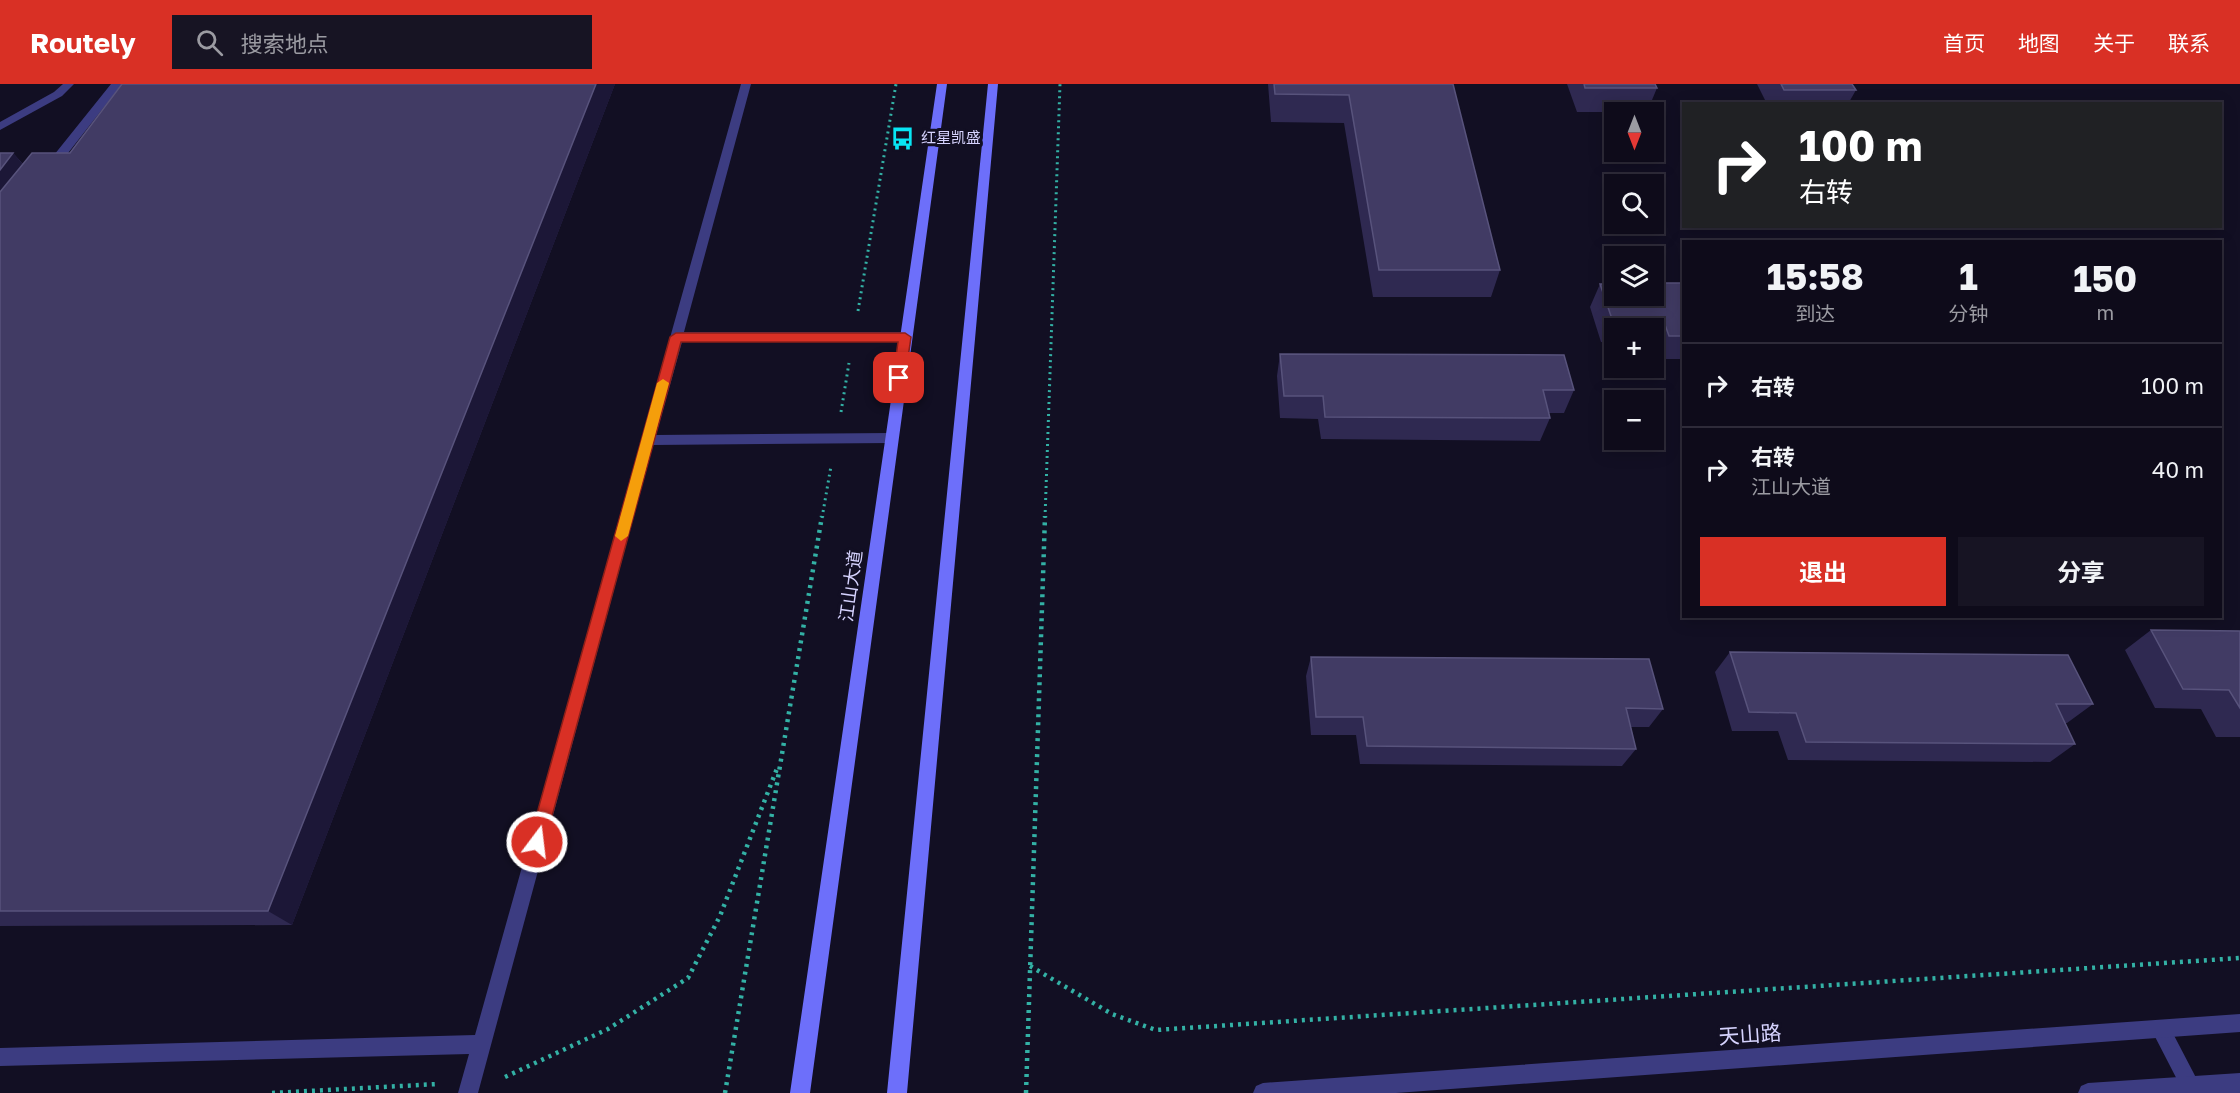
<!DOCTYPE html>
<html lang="zh">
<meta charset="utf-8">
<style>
:root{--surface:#0e0b1a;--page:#171423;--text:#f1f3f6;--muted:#9b9ba2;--line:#2e2b39;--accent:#d93025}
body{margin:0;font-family:"Golos Text","Noto Sans SC",sans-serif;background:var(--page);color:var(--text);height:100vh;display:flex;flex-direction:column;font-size:22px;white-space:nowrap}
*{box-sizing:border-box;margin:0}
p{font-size:20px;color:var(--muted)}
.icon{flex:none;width:33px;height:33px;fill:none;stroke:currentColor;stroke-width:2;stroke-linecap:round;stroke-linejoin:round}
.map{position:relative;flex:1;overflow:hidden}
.drawer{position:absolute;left:1682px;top:156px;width:540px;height:378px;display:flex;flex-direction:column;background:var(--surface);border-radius:0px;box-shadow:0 3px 15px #0003,0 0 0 2px var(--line)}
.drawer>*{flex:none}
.guide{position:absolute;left:1682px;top:18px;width:540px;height:126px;border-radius:0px;box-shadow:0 3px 15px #0003,0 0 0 2px var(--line);background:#202124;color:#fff;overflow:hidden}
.needle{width:39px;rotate:180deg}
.controls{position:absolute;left:1604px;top:18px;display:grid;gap:12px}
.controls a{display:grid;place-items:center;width:60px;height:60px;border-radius:0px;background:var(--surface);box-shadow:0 3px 15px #0003,0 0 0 2px var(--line);font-size:30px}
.pin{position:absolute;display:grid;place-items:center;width:51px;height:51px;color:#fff;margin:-26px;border-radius:12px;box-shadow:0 3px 9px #0006}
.me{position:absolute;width:66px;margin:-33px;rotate:15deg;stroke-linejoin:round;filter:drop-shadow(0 0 4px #0008)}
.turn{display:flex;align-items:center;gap:21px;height:126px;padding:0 18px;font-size:27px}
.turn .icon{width:78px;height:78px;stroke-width:2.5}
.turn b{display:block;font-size:42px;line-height:51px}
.eta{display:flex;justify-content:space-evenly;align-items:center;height:102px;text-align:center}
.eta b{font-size:36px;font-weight:700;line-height:42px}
.primary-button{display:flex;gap:12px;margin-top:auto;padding:12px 18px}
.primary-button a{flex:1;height:69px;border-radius:0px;background:var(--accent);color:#fff;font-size:24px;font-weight:700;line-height:69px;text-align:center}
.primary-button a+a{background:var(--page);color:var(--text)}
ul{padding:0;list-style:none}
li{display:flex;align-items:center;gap:18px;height:84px;padding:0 18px;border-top:2px solid var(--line)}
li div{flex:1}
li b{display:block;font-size:22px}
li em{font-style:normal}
header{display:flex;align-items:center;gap:36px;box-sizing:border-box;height:84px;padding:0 30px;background:var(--accent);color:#fff}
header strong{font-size:28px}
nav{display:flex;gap:33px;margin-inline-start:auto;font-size:21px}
.search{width:420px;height:54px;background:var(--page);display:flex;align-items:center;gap:15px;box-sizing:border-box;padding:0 21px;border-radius:0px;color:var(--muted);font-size:22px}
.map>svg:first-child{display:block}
</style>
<header>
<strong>Routely</strong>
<div class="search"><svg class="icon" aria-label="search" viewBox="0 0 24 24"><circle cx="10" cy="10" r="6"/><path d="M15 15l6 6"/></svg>搜索地点</div>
<nav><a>首页</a><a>地图</a><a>关于</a><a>联系</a></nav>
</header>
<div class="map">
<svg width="2240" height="1009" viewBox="0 0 2240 1009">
<rect width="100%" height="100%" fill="#120f23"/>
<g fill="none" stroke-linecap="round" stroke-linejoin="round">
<path stroke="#33b1a5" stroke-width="3" stroke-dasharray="2 4" stroke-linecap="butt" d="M858,227L896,0
M841,328L849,279
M822,434L831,382
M1045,434L1060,0"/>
<path stroke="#33b1a5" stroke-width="4.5" stroke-dasharray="3 5" stroke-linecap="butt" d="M1030,882L1112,930L1156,946L2240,874
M505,993L608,945L688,894L720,832L778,682
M272,1009L438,1000
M725,1009L822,432
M1026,1009L1045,432"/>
<path fill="#3c3c81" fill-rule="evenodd" d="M63,0H74L62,12L0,46V38L54,8Z
M111,0H122L54,87H46V81Z
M741,0H751L684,248H905L911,253L905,258H682L656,351L891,349L898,354L891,359L653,361L478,1009H458L469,970L0,982V964L475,951Z
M2160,936L2167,938L2204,1009H2184L2151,945L2153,938Z"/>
<path fill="#3c3c81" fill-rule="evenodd" d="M2240,930V948L1396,1009H1253L1256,1002L1263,999Z
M2240,989V1009H2078L2081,1002L2088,999Z"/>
<path fill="#6d6ffa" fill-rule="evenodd" d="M937,0H947L810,1009H790Z
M988,0H998L907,1009H887Z"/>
</g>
<path fill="#2f2951" d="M122,0H615L292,841L0,842V69H13L23,80L70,69Z
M1268,0H1453L1500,186L1491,213H1373L1344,39L1271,38Z
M1567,0H1655L1657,4L1647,28H1577Z
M1757,0H1852L1856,6L1848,20H1767Z
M1683,199V275H1657L1653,263V244H1614V258H1601L1590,223L1600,200Z
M1280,270L1574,306L1564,329H1549L1550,334L1540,357L1321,355L1318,335L1280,334L1277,292Z
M2151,546L2240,547V653H2216L2201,625L2155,624L2125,566Z
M1730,568L2093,620L2067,639H2065L2075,660L2050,678L1788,676L1778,647H1732L1715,588Z
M1311,573L1663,625L1649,643H1631L1636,665L1622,682L1360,680L1356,651H1311L1306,592Z"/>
<path fill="#1c1737" d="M596,0H615L292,841L268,827Z
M13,69L34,93L0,136V86Z"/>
<path fill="#413b64" stroke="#58537c" stroke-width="1.5" d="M122,0H596L268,827H0V108L32,69H70Z
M1274,0H1453L1500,186H1379L1349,11L1275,10Z
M1584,0H1655L1657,4H1585Z
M1781,0H1852L1856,6H1784Z
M0,69H13L0,86Z
M1653,199H1683V252H1669L1663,235H1612L1600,200H1614V212H1653Z
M1280,270L1564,271L1574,306H1543L1550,334L1325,333L1323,312H1284Z
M2151,546L2240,547V624L2229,606L2183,605Z
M1730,568L2068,571L2093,620H2056L2075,660L1806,658L1796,629L1749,628Z
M1311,573L1649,575L1663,625L1626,624L1636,665L1367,662L1363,633H1316Z"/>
<path fill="#d93025" stroke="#8d1f18" stroke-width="1.5" d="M676,249H905L911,253L905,294L899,298L893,294L898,258H681L545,758L542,764L537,766L532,764L529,758L670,253Z"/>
<path fill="#f59e0b" d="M663,295L669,299L628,452L621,457L615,452L657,299Z"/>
<defs>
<symbol id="bus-bare" viewBox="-9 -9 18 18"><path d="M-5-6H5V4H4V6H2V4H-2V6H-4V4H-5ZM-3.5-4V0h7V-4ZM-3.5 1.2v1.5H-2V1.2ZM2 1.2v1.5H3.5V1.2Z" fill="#08e5f4" stroke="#120f23" stroke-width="2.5" paint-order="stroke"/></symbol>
</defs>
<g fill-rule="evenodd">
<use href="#bus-bare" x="886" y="38" width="33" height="33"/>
</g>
<g text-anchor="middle" stroke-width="6" stroke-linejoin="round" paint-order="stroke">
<g font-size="15" fill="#d6d3fe" stroke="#120f23" text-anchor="start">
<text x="921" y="59">红星凯盛</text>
</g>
<g font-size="18" fill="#d6d3fe" stroke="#120f23">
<text transform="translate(851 502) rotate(-82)" y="6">江山大道</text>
</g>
<g font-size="21" fill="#d6d3fe" stroke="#120f23">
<text transform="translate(1750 951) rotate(-4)" y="7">天山路</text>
</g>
</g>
</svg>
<div class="controls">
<a><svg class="needle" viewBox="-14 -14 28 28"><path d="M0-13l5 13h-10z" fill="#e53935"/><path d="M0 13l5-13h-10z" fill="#9b9ba2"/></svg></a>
<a><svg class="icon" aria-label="search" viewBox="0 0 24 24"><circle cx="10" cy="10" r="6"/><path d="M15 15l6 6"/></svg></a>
<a><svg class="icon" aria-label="layers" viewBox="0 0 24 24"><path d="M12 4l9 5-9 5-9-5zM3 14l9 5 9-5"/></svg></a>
<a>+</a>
<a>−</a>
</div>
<div class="pin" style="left:899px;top:294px;background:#d93025"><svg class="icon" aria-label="arrive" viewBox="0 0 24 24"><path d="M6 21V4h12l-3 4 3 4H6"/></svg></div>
<svg class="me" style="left:537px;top:758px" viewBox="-20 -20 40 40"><circle r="17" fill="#d93025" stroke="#fff" stroke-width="3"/><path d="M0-11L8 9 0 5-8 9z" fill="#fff"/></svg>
<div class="guide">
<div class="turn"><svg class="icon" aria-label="right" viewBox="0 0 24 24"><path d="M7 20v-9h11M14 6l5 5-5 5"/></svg><div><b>100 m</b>右转</div></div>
</div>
<section class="drawer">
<div class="eta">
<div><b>15:58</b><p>到达</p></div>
<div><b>1</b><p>分钟</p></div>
<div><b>150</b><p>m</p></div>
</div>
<ul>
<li><svg class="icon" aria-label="right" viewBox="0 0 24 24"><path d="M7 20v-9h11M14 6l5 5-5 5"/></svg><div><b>右转</b></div><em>100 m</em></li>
<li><svg class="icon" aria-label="right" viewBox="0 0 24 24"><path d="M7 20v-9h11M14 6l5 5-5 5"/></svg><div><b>右转</b><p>江山大道</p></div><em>40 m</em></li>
</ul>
<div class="primary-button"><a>退出</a><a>分享</a></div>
</section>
</div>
